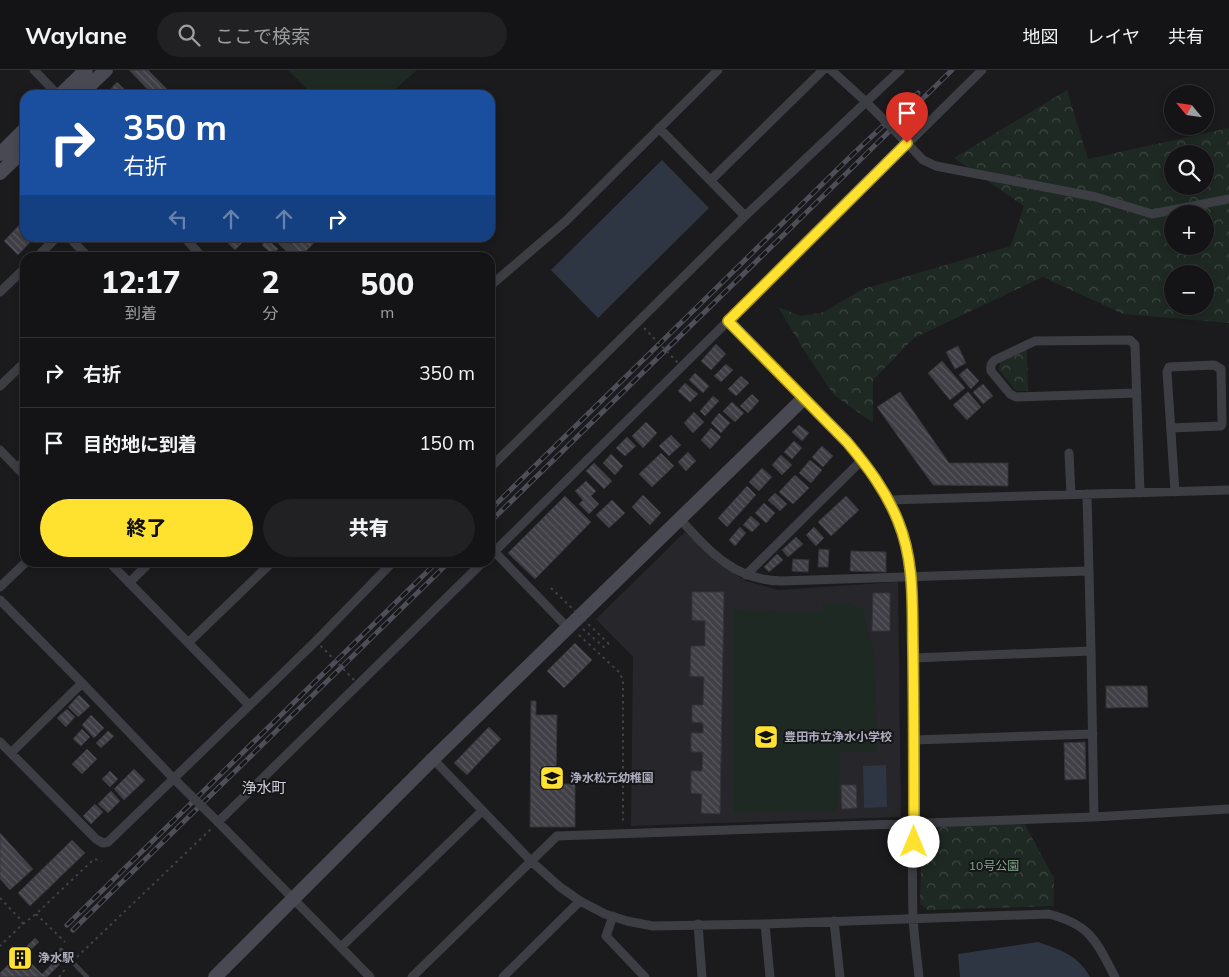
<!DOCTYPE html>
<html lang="ja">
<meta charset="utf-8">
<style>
:root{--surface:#141416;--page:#212123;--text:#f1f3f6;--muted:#9d9ea1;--line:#333335;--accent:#ffe230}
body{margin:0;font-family:Mulish,"Noto Sans JP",sans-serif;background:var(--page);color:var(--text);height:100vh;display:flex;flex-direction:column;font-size:19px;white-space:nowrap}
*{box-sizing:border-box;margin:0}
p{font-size:16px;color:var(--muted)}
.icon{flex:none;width:28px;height:28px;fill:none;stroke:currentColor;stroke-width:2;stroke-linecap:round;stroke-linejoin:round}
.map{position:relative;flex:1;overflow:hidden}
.side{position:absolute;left:20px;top:182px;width:475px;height:315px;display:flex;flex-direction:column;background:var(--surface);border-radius:15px;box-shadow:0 2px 8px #0003,0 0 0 1px var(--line)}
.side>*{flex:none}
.top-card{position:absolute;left:20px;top:20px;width:475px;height:152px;border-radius:15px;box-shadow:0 2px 8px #0003,0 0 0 1px var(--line);background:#1a4fa0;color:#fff;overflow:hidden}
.needle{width:32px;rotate:299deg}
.tools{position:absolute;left:1164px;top:15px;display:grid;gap:10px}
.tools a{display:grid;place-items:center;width:50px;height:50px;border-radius:50%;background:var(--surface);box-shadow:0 2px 8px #0003,0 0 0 1px var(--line);font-size:25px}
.pin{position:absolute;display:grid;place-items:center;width:42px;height:42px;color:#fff;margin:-51px -21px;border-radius:50% 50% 50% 0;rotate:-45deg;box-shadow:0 0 5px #0007}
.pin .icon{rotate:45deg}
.me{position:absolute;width:55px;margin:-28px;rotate:0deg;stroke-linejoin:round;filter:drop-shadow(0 0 4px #0008)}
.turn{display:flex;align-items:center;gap:18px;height:105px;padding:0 20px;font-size:22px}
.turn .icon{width:65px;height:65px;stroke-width:2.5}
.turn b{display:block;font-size:35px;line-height:42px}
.lanes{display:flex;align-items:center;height:48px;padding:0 20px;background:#0003;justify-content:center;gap:25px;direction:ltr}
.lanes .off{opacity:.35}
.eta{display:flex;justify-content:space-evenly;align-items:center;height:85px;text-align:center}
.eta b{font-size:30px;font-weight:800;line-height:35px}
.cta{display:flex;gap:10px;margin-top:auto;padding:10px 20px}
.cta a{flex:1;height:58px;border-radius:30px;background:var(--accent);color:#111;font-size:20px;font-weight:800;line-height:58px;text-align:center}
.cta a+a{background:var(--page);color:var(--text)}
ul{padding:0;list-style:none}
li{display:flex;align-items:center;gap:15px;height:70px;padding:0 20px;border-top:1px solid var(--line)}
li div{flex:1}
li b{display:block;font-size:19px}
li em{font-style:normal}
header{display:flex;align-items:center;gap:30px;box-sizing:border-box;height:70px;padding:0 25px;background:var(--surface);border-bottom:1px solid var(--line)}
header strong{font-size:24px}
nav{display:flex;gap:28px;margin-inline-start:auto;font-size:18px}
.search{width:350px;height:45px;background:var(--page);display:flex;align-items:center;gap:12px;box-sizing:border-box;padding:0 18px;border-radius:28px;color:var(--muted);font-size:19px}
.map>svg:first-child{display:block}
</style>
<header>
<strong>Waylane</strong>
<div class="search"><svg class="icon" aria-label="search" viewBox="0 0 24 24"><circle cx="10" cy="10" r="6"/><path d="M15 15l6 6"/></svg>ここで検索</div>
<nav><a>地図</a><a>レイヤ</a><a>共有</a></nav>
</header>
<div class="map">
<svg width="1229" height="907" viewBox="0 0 1229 907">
<defs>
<pattern id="forest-crowns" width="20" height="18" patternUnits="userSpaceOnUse" patternTransform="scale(1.25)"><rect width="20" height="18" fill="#1f2923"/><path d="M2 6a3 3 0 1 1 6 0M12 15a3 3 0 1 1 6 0" fill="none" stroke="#3d4641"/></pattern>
<pattern id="building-back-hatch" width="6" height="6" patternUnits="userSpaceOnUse" patternTransform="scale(1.25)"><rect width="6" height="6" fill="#403f45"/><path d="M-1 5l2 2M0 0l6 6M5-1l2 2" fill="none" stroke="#59585e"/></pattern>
</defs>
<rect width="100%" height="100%" fill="#1b1a1d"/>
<path fill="#27262a" d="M685,462L719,494L746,511L778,520L898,512L901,747L631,756L633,587L596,549Z"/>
<path fill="url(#forest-crowns)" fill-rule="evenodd" d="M1067,20L1088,89L1229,58V253L1123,244L1043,207L914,268L873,310V353L834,325L807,285L778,237L801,246L824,242L863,219L1011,176L1024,136L954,88ZM1172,84H1205V116H1172ZM1172,144H1205V176H1172ZM1172,204H1205V236H1172Z
M1027,278L1028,321H1016L999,300L1000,290Z
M1024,753L1054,808V836L928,840L920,834L922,757Z"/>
<path fill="#1f2923" d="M288,0H417L389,25H313Z
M823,533H850L863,540L875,587L877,682L840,681L838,741L734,743V540L823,542Z"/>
<path fill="#2e3643" d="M662,90L709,138L598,248L551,200Z
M886,695L887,737L864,738L863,696Z
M1038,872C1061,880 1078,885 1090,907H960L958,884Z"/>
<path fill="url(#building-back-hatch)" stroke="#353439" d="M129,0H148L168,20L162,25H153Z
M117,12L130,25H107L106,24Z
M25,149V168H34L18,185L4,171Z
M223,168H247L235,180Z
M298,168H312L316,171L302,185L291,174Z
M267,169L278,179L273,185L262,175Z
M716,274L726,284L711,300L701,291Z
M958,276L966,293L955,299L946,282Z
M942,291L965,318L950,330L928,303Z
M726,294L733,300L721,312L714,306Z
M967,298L979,311L971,319L959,305Z
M695,303L709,316L703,323L689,310Z
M741,306L749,313L736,326L728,319Z
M685,313L698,324L690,332L678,321Z
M983,314L993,326L983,334L973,322Z
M900,322L949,393H1008V416L933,415L877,337Z
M968,322L981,337L967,350L953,335Z
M752,324L759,331L748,343L740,336Z
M713,326L719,331L705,346L700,341Z
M732,332L744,343L735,352L723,341Z
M694,342L704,352L693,363L684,353Z
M719,343L730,353L721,363L711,353Z
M646,352L657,363L643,378L632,366Z
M799,355L809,363L802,371L792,362Z
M711,358L721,367L710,379L701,370Z
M671,365L681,375L669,386L659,376Z
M627,367L636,376L625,386L616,378Z
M794,371L802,378L792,389L784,382Z
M822,376L833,386L823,397L812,387Z
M688,382L696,391L686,401L678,392Z
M661,383L674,396L652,417L639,404Z
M611,384L623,396L615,405L603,393Z
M781,385L792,395L782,405L772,395Z
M810,390L822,400L811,413L799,403Z
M594,393L612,411L604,419L586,401Z
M762,398L772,407L759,421L749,412Z
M795,405L809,418L793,434L779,422Z
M586,411L596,421L591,426L599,434L589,444L579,434L583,430L575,421Z
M747,416L756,425L727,457L718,448Z
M775,423L787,434L780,441L768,430Z
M643,425L661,443L650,455L632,437Z
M565,426L591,452L535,509L508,483Z
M846,426L859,440L831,466L818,452Z
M612,430L625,443L609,458L596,445Z
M764,433L775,443L766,453L755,443Z
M751,446L760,454L752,462L743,455Z
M740,457L746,463L735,476L729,470Z
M814,457L824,468L816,476L806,465Z
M796,467L803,474L788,487L782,480Z
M819,479L829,480L828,497H818Z
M851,481L886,482V502L850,501Z
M777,484L783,490L769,502L764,497Z
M793,489L809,490L808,502L792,501Z
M692,522H724L720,744L701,743L702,724L691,723V701H702L703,682H691V663H703V653L692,652V635H703L704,607L690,606L691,576H705V551L692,550Z
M873,523H890V561H872Z
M575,573L592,590L564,618L547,601Z
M1106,616H1147L1148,637L1106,638Z
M79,625L90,636L78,647L68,637Z
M531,631H536V645H557L556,714H575V757H530Z
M67,639L75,647L66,657L57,648Z
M91,645L104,658L94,668L82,655Z
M489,657L501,669L467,705L454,693Z
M82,659L90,667L81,676L73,669Z
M108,661L114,666L101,678L96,673Z
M1085,672L1086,709L1065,710L1064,673Z
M87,679L97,689L82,704L72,694Z
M134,699L145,710L124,730L114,719Z
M110,701L118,709L110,717L102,709Z
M841,715H856L857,738L842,739Z
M111,721L120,731L108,743L98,734Z
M95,734L103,742L91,754L83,746Z
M0,763L33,799L10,820L0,809Z
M72,770L85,783L30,836L18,823Z
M35,868L39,872L24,886L42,904L56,890L60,894L47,907H0V903Z"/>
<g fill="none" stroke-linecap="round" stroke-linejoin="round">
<path stroke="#414149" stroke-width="2" stroke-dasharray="2.5 4" stroke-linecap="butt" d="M583,559L604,577L609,574
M579,565L620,603L623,611V754
M0,828L21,850L23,854L0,876
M36,844L65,872
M23,854L36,844L94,789L102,791
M77,887L211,759
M59,907L67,897"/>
<path stroke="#3d3d44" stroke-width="4.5" d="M61,880L87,907"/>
<path stroke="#3d3d44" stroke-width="9" d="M34,0L58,25
M831,0L865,31
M659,58L745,146
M907,73L923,90L936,96L1096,127L1152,144L1229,129
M711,110L823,0
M70,168L89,188
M185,168L203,188
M279,168L299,188
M36,188L56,168
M490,216L566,151L718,0
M0,222L25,198
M728,251L847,372C868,397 889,423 899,455C916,504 913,557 913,608C914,688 911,767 913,847C914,867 917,887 919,907
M0,316L25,292
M1137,323L1016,327L1010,324L991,301C990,296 991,293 995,290L1035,271L1130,270L1135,275L1140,423
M1171,358L1221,356L1222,354L1221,299L1214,295L1169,297L1167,302L1175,422
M0,380L25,406
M1069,383L1071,424
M17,398L25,390
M490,398L745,146L900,0
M1087,424L1091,581L1094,747
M888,430L1229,420
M680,449C710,482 734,510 781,511L1089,501
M490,477L568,558
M490,486L982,0
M109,492L249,635
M746,505L862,390
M129,513L150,492
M0,517L26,492
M0,530L82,613L174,709
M188,573L272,492
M913,588L1091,581
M914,670L1093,664
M0,672L96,769L103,773L108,772L316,571L393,492
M11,683L82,613
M433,689L531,791L560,817L580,831L605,844L627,851L653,856L765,854L1049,844C1091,855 1096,871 1115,907
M613,846L606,866L645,907
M834,851L840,907
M698,854L702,907
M765,854L770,907
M341,877L482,741
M370,907L218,752L483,492
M412,907L557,766L1094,747L1229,739
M503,907L580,831"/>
<path stroke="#494953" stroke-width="14" d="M60,25L86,0
M80,25L106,0
M0,84L25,59
M0,103L25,79
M215,907L433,689L803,329"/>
<defs>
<path id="rail" d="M490,440L852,85L918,23
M490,452L952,0
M67,855L437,492
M73,860L449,492"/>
</defs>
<use href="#rail" stroke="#4e4e58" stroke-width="5"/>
<use href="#rail" stroke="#161518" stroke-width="3" stroke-dasharray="9" stroke-linecap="butt"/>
<path stroke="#414149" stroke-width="2" stroke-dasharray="2.5 4" stroke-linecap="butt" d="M644,258L681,296
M551,518L609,574
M316,571L358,614"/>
<path stroke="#3d3d44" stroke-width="9" d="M865,31L907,73
M174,709L218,752"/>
</g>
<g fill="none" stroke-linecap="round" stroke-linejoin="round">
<defs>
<path id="route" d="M907,73L728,251L847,372C868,397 886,421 898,451C915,492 912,536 913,579C914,643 914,707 914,772"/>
</defs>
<use href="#route" stroke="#a6931f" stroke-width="12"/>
<use href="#route" stroke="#ffe230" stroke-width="9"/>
</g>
<defs>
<symbol id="school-square" viewBox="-11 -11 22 22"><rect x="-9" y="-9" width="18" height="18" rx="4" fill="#ffe230" stroke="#161518"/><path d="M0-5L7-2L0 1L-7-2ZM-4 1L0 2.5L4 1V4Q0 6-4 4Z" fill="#111"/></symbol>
<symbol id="building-square" viewBox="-11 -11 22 22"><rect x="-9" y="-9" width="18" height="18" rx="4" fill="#ffe230" stroke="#161518"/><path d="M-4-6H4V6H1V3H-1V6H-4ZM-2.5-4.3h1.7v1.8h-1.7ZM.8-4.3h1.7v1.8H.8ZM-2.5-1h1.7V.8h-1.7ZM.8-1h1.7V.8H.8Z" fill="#111"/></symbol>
</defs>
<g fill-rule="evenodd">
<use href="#school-square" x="752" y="653" width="28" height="28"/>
<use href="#school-square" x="538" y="694" width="28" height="28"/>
<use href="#building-square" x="6" y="874" width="28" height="28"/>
</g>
<g text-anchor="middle" stroke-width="4" stroke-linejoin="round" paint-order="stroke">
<g font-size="12" font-weight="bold" fill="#acaebd" stroke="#161518" text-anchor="start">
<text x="784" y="671">豊田市立浄水小学校</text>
<text x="570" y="712">浄水松元幼稚園</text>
<text x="38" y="892">浄水駅</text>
</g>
<g font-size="12" fill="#81aa8c" stroke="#161518">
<text x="994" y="800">10号公園</text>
</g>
<g font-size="15" fill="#cdced9" stroke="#161518">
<text x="264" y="723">浄水町</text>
</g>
</g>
</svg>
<div class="tools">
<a><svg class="needle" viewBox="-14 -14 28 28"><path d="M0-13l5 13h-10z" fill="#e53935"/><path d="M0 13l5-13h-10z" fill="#9d9ea1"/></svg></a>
<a><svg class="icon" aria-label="search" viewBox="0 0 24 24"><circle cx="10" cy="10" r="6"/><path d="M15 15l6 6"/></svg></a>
<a>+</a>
<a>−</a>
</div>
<div class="pin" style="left:907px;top:73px;background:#d93025"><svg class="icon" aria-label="arrive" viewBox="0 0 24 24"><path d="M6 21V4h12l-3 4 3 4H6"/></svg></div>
<svg class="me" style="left:914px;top:772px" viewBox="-20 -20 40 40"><circle r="19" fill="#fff"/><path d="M0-13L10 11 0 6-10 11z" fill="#ffe230"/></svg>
<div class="top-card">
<div class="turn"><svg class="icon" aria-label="right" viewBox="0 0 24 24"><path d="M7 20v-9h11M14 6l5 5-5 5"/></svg><div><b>350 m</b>右折</div></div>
<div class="lanes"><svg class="icon off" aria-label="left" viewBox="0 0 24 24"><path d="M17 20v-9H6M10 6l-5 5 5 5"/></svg><svg class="icon off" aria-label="ahead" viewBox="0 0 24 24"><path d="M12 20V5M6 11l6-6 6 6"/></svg><svg class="icon off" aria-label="ahead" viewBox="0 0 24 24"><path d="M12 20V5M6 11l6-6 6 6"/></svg><svg class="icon" aria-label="right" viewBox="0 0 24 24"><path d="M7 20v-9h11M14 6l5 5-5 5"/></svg></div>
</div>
<section class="side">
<div class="eta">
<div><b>12:17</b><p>到着</p></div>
<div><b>2</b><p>分</p></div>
<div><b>500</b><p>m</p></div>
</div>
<ul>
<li><svg class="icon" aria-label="right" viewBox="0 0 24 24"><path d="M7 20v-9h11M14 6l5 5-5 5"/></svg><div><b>右折</b></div><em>350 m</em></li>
<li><svg class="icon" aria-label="arrive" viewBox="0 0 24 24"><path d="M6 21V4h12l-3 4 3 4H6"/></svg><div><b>目的地に到着</b></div><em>150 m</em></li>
</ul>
<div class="cta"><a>終了</a><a>共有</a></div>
</section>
</div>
